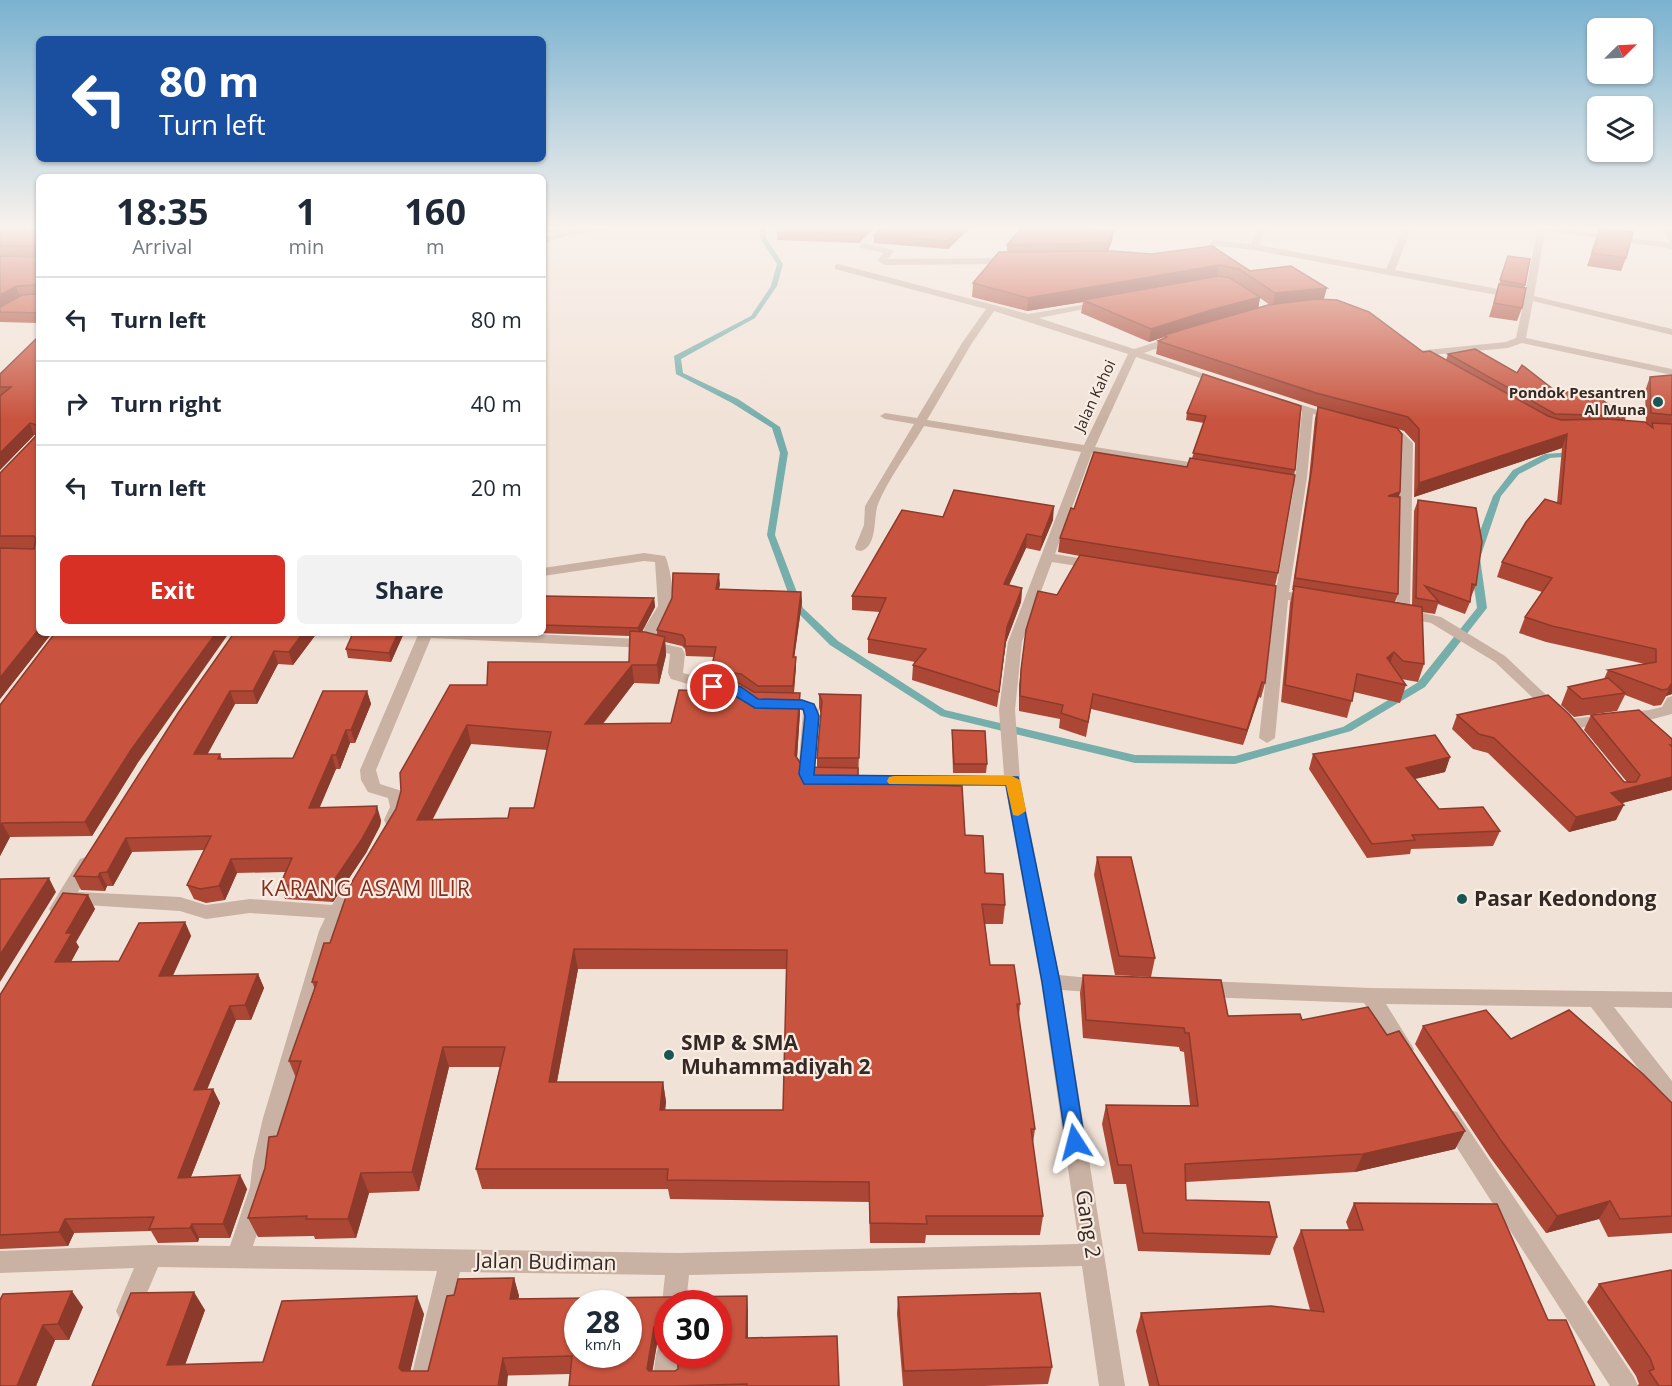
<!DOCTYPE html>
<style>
:root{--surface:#fff;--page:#f2f2f3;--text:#1f2937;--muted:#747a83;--line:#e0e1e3;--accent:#d93025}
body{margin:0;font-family:"Open Sans",sans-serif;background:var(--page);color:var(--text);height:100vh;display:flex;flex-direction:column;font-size:22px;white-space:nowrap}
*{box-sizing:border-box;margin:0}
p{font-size:20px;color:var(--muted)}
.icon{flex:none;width:33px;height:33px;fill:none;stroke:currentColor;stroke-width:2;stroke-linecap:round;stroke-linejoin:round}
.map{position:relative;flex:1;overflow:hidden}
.side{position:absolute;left:36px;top:174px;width:510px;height:462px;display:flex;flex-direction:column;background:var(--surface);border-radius:9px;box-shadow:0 2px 4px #0004}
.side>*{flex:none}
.guide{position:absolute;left:36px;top:36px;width:510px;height:126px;border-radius:9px;box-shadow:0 2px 4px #0004;background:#1a4fa0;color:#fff;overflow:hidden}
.needle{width:39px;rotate:66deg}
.tools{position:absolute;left:1587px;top:18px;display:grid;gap:12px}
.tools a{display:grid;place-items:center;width:66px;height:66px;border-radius:9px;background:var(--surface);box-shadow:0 2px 4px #0004;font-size:30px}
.speed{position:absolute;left:564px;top:1290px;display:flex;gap:12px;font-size:30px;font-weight:700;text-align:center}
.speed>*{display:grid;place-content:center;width:78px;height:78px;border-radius:50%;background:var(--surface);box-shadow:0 2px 4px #0004;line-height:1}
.speed small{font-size:15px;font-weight:400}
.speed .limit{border:9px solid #d22;background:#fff;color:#111}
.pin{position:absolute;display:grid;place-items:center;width:51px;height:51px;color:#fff;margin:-26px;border:3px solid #fff;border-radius:50%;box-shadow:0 2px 6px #0007}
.me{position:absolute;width:66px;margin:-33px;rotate:351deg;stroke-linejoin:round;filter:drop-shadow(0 0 4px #0008)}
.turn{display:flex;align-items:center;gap:21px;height:126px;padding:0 24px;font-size:27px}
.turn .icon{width:78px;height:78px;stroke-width:2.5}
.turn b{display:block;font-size:42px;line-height:51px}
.eta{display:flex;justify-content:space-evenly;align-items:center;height:102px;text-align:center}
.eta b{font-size:36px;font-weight:700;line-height:42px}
.cta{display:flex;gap:12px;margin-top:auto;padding:12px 24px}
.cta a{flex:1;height:69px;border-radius:9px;background:var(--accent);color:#fff;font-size:24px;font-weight:700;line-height:69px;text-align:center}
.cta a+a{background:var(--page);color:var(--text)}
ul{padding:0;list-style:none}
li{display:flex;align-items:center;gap:18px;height:84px;padding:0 24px;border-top:2px solid var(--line)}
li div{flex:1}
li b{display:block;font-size:22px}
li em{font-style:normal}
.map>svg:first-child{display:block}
</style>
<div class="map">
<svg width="1672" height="1386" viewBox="0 0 1672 1386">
<rect width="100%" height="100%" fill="#f1e2d7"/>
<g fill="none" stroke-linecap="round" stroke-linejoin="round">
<path fill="#76aeac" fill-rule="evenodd" d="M760,226H766V238L783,264L777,286L755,318L681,359L683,373L738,399L780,427L788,453L775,535L803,608L838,641L945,710L1135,755L1235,756L1343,727L1417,683L1477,608L1470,558L1493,496L1513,470L1545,454L1575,452L1579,454L1575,456L1550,458L1519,474L1501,496L1480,558L1487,608L1425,687L1351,731L1235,764L1135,763L941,716L830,645L794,609L767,535L780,453L772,428L732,403L676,374L674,356L751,316L771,286L777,264L760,238Z"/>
<path fill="#c9b1a3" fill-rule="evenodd" d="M543,226L562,232L606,226H629L566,236L543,243V237L555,235L543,230Z
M1259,226H1267L1259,245L1386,269L1404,226H1412L1395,270L1525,294L1538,226L1671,243L1659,226H1667L1672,234V249L1545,230L1534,296L1672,329V335L1533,301L1526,338L1672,369V375L1522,343L1508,348L1420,356L1416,355V351L1506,342L1516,338L1524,300L1254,250L1216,246L1210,253L1194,259L1190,256L1204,249L1214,240L1251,244Z
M863,243L893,250L894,252L887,259L1011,258L1015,261L1011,264L885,265L877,260L884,253L860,248V244Z
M838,264L1028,314L1105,301V305L1039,318L1134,349L1172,337H1178V341L1144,353L1225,381L1216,383L1136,357L1095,447L1208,465L1214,469L1208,473L1092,453L1055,554L1096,561L1103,565L1096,569L1052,562L1022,642L1015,710L1020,780L1059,975L1109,980L1112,985L1109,990L1102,993L1062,990L1125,1386H1099L1082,1266L689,1275L686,1304H668V1313L662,1304L665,1275L460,1272L435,1386H409L437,1271L158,1267L136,1319L128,1323L120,1319L116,1311L134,1268L0,1273V1251L151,1245L230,1246L250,1187L253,1161L263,1118L319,931L325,918L250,913L206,919L180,911L70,904L64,914L58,916L52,914L49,909L52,904L80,859L86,857L92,859L95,863L78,892L180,897L206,905L250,899L332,905C340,894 346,876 361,880L364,885L337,931L285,1118L275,1161L272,1187L253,1246L678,1253L1079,1244L1041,982L1005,785L804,784L798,774L803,711C794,705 781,713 773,704C784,693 810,698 819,710L815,775H1004L999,710L1008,642L1081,452L924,426C910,450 888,479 878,504C873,517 878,546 861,551L856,550L855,547L864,525L865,506L914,424L885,419L880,416L885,413L917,418L962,343L986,309L835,269V265ZM994,311L1128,354L1084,445L927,420L972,343Z
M1283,399L1340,417L1335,420L1313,414L1307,478L1289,592L1314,596L1316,599L1309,603L1288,600L1275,738L1267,743L1259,738L1275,598L1251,594L1249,591L1256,587L1276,590L1294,487L1269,483L1267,480L1273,476L1295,480L1302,411L1279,404L1278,402Z
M1384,428L1403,433L1413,443L1410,610L1441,617L1505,656L1560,708L1563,711L1560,714H1550L1495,662L1431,623L1398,616L1396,613L1401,444L1395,437L1380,433V429Z
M644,553L665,556C670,565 675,597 671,607C667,619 659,629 655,642L682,648L685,654L683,673L730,686L732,689L730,692L712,691L671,679L668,673L670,654L647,648L431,638L376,770L380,784L402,791C409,803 405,813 398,824H386L384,820L390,807L388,798L368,792L361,780L360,770L418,635L417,633H510L641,639L645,627L658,606L655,562L644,561L543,576V568Z
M1672,696V714L1649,720L1569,729L1561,724L1569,719L1649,710L1662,707L1667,698Z
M1204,981L1370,988L1672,992V1008L1614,1007L1672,1081V1106L1665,1103L1591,1007L1386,1004L1414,1049L1411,1055L1404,1057L1397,1055L1364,1003L1204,997L1197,994L1194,989L1197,984Z
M1450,1110L1457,1112L1634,1377L1638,1386H1610L1443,1126L1439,1119L1443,1112Z
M668,1342V1354H680L678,1386H652L656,1354L659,1345Z"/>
</g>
<path fill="#ac4735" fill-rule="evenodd" d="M0,226H39V323L0,322V256L35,257L36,256H0Z
M779,226H876L859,243L777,240V232Z
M883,226H972L948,249L874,243V235Z
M1600,228L1626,258L1621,271L1587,266Z
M1093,229L1112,241L1108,251L1152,254L1212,246L1250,271L1324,299L1423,352L1446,360L1448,354L1517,373L1558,393L1626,416L1625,420L1646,423L1645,391L1650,377L1672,375V694L1666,696L1661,705L1654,706L1625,695L1617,711L1574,717L1561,705L1568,687L1604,679L1608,670L1645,664L1546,642L1519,633L1525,617L1542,592L1497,577L1502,562L1557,503L1562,448L1414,497L1415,443L1404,431L1398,429L1400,492L1399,497L1398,594L1395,602L1412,605L1414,511L1418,500L1476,585L1471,597L1470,596V602L1465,614L1438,604L1435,614L1422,612L1424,664L1418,682L1401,679L1406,685L1400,703L1354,692L1347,718L1281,702L1290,603L1293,590H1292L1309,478L1315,418L1318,407L1324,409L1156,354L1158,341L1164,338V337L1149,342L1081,313L1083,302L1027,311L972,297L973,283L1007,252V245ZM1260,298L1270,305L1258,308Z
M1508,256L1525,285L1522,308L1517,321L1489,317Z
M39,336V633H52L0,699V473L36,435H34L0,470V374Z
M1203,374L1295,470L1278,573L1275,586L1265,683L1261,698L1259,697L1243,745L1091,709L1086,737L1059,728L1060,719L1019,711V685L1026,630L1057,595L1080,556L1058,552L1060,538L1074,509L1187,467L1192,458L1204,423L1186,420L1187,413Z
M1053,520L1040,551L1026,548L1009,585L1022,588L1021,602L1006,642L997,707L912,680L913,665L915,662L868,653V639L880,612L852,610V596Z
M720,584L719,589L801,592L802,602L794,657H796V667L794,693L800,712L797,757L803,767H817V758L821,714L819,708V694L861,695L858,783L965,835L985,873L1005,905L1003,924H985L990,965L1020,1004L1019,1017L1035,1129L1033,1143L1043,1216L1040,1235H926L925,1243H870L869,1202L670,1199L668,1189H482L476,1169L500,1067H449L419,1191L369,1193L356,1238L315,1239L314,1236L258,1237L248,1218L277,1136L296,1078L289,1061L315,989L312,982L330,943L487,685L629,662L630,636L536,633H543V596L654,598L655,607L642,632L657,635V630ZM665,642L682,646L685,649L686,656L714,657L711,670L712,675L705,691L671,723L603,724L634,683L659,684L666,655ZM471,744L547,750L534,808L508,818L433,819ZM578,969H787L783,1110H665L666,1102L663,1082H557Z
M234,633H317L293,665L278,664L257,704H235L207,754H220L222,759L293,758L367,691L371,704L355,743H350L340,769H336L320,807L381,820L380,826L366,853L333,902L285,899L280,885L285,872L237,873L225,900L206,903L194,899L187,885L204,850L132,852L113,886H107L105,891L81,890L74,876Z
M404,633L391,662L348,658L346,649Z
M0,705L137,764L92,836L10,837L0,856Z
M1457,715L1624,782H1627L1584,730L1591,715L1672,739V790L1622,803L1616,820L1569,832L1488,753L1473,749L1452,729Z
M952,730L987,764L986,773H953L952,739Z
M1313,754L1450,757L1445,772L1415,779L1439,809L1500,831L1493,846L1411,849L1410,854L1367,858L1309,769Z
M1097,857L1155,958L1151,977L1115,975L1094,875Z
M88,895L95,909L76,942L79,947L71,962L119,961L185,922L191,936L172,976L258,974L264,988L251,1020H236L207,1089H213L220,1103L191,1177L240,1175L247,1189L230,1238H199L198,1242L158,1243L151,1231L74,1233L68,1246L0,1249V995Z
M1083,975L1228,1016L1302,1020L1387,1035L1465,1131L1455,1149L1355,1172L1186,1182V1200L1277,1237L1270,1255L1138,1251L1126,1184H1114L1102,1124L1106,1105H1190L1184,1052L1180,1051L1179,1047L1083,1038L1080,993Z
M1423,1026L1511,1039L1672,1103V1233L1608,1237L1599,1219L1546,1233L1490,1157L1415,1044Z
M1354,1203L1548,1320L1595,1386H1149L1136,1331L1141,1313L1310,1310L1293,1248L1301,1230H1349L1346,1222Z
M514,1278L519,1296L518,1299L747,1296L748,1314V1338L839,1386H569L570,1374L92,1386L205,1310L185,1364L263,1362L424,1314L410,1371H428L454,1295ZM668,1304L718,1354L675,1371H652L657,1344Z
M1599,1284L1672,1386H1637L1639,1384L1636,1376L1587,1302Z
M898,1297L1052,1367L1048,1384L984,1386H903L897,1314Z
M0,1300L83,1307L69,1340H55L36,1386H0Z"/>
<path fill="#8c3a2b" d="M868,226H876L859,243V234Z
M964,226H972L948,249L949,241Z
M1114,231L1112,241L1107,253L1108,243Z
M1219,265L1217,278L1083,300V302L1027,311L1028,298Z
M16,286L20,296L0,307V295Z
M1327,288L1323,302L1273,307L1275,293Z
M1260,297L1258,310L1165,335L1164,337L1149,342L1151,329L1211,310Z
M544,315L545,324L543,327V316Z
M30,423L34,435L0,470V453Z
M1567,434L1562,448L1414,497L1419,483Z
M1400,492L1397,503L1388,496Z
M1054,506L1053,520L1040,551L1042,537Z
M1027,534L1026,548L1003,598L1004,584Z
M719,574L720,584L717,599L716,589Z
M1022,588L1021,602L1006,642L997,707L1007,627Z
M801,592L802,602L793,667V657Z
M654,598L655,607L639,637L638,628Z
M39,629V633H52L0,699V678Z
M216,633H229L137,764L92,836L85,822L131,750Z
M303,633H317L293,665L289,652Z
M398,633H404L391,662L389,653Z
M665,637L666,655L659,684L657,665Z
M274,651L278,664L257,704L253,691Z
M1394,652L1388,670L1387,658Z
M796,657V667L793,697V686Z
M632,665L634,683L587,743L585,724Z
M1262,682L1259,697L1243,745L1247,730Z
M1672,683V694L1666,696L1661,705Z
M230,691L235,704L200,768L194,754Z
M367,691L371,704L355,743L351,730Z
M800,693V712L796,774L795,755Z
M467,725L471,744L422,839L417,820Z
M346,730L350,743L340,769L336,755Z
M332,755L336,769L313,822L309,808Z
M1450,757L1445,772L1401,782L1406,768Z
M1672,777V790L1603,808L1611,793Z
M1624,805L1616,820L1569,832L1576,817Z
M377,806L381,820L380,826L366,853L333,902L329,888Z
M2,823L10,837L0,856V828Z
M126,838L132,852L113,886L107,872Z
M231,859L237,873L225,900L219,886Z
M100,873L107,886L105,891L98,877Z
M49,878L56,892L0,982V955Z
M88,895L95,909L76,942L79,947L63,976L55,962L66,933Z
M185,922L191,936L166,991L159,976Z
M574,949L578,969L553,1102L549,1082Z
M258,974L264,988L251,1020L245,1005Z
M230,1006L236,1020L201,1104L194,1090Z
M443,1047L449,1067L419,1191L412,1172Z
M663,1082L666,1102L663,1130L660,1110Z
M213,1089L220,1103L185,1192L178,1178Z
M1465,1131L1455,1149L1355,1172L1363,1154Z
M361,1173L369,1193L356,1238L348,1219Z
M240,1175L247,1189L230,1238L223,1224Z
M1610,1201L1599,1219L1546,1233L1557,1216Z
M65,1219L74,1233L68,1246L59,1232Z
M192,1224L199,1238L198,1242L190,1228Z
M514,1278L519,1296L515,1317L510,1299Z
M72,1291L83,1307L69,1340L58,1324Z
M194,1292L205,1310L179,1382L167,1365Z
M417,1296L424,1314L407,1385L399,1368Z
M747,1296L748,1314V1356L746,1338Z
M667,1323L668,1341L657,1344L650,1386L647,1369L654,1327Z
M43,1325L55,1340L36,1386H17Z
M503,1358L508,1375L507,1386H498Z"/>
<path fill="#c8533e" stroke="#8c3a2b" stroke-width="1.5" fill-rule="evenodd" d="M37,226H39V313L0,312V307L22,295L37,294V285L16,286L0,295V256L35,257L38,248L35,246H0V228L36,229Z
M779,226H868L859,234L777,232Z
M883,226H964L949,241L874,235Z
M1023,226H1093V229L1114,231L1108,243L1007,245Z
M1600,228L1633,232L1626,258L1592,253Z
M1212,246L1250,271L1291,266L1327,288L1275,293L1239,269L1219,265L1028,298L973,283L999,252L1111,251L1152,254Z
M1508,256L1530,259L1525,285L1500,280Z
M1219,276L1230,278L1260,297L1211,310L1151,329L1083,300Z
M1499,284L1526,288L1522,308L1494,303Z
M1316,299L1337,300L1369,312L1423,352L1430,351L1548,416L1561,420L1607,419L1645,422L1653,428L1652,423L1672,424V683L1668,689L1662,690L1608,670L1656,662V649L1552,626L1525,617L1552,578L1502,562L1526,522L1545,499L1561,504L1567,434L1419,483V429L1408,417L1316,393L1158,341L1167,337L1165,335L1191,327L1268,305Z
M39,336V629L0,678V548L34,549L36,539L34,536H0V473L36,436L37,425L30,423L0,453V396L11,387H0V374Z
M1475,349L1517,373L1522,365L1558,393L1587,390L1626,416L1555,414L1448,354Z
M1203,374L1301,406L1295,470L1193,453L1206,416L1187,413Z
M1672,375V415L1651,413L1650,377Z
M1318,407L1397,428L1402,434L1400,492L1388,496L1400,497L1398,594L1295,578L1312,467Z
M1094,452L1187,467L1190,458L1295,475L1278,573L1060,538L1071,508L1074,509Z
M954,490L1054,506L1042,537L1027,534L1004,584L1022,588L1007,627L999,692L913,665L926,649L868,639L886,598L852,596L902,510L943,517Z
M1418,500L1476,508L1482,542L1476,585L1472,584L1470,602L1425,586L1439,602L1416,598Z
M1080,555L1276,586L1265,683L1262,682L1247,730L1093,694L1088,722L1061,713L1063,705L1020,696L1021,670L1026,630L1038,591L1057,595Z
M673,573L719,574L716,589L801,592L793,657H796L793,686H758L741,674L711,670L716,647L685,646V639L682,635L657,630L672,598Z
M1294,586L1422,607L1424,664L1403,661L1394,652L1387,658L1406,685L1357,674L1352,701L1285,685Z
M543,596L654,598L638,628L543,625Z
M630,631L645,632L665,637L657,665H632L585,724L671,723L679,690L705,691L708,675L730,678L754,692L800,693L795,755L803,767L858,768V783L962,786L965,835L983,836L985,873L1003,874L1005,905L982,904L990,965H1014L1020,1004H1017L1035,1129H1031L1043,1216H926L927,1224L870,1223L869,1182L667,1180L668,1169H476L505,1047H443L412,1172L361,1173L348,1219H306L307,1216L248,1218L265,1168L269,1137L277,1136L301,1061H289L317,982H312L324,943H330L350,885L396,809L401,791L400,773L450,685H487L488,662H629ZM467,725L551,732L534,808H510L508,818L417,820ZM574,949L787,950L783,1110H660L663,1082H549Z
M55,633H216L131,750L85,822L2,823L0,828V705Z
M234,633H303L289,652L274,651L253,691H230L194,754H220L218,759L293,758L323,691H367L351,730H346L336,755H332L309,808L377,806L376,813L362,839L329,888L280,885L292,858L231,859L219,886L200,889L187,885L211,836L126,838L107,872L100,873L98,877L74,876L178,713Z
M353,633H398L389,653L346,649Z
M1608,678L1625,693L1582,699L1568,687Z
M819,694L861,695L859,758H817L822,701Z
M1548,695L1569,714L1624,782H1636L1640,775L1591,715L1639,710L1672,739V745H1670L1672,747V777L1611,793L1624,805L1576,817L1494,738L1479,734L1457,715Z
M952,730L985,731L987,764H954Z
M1435,735L1450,757L1406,768L1439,809L1483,807L1500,831L1412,835L1415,840L1372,844L1313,754Z
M1097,857H1131L1155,958L1119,956Z
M49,878L0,955V879Z
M63,893L88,895L66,933H72L55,962L119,961L139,923L185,922L159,976L258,974L245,1005L230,1006L194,1090L213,1089L178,1178L240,1175L223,1224H192L190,1228L149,1229L154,1217L65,1219L59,1232L0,1235V995Z
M1083,975L1221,980L1228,1016L1300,1014L1302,1020L1368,1007L1387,1035L1399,1031L1465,1131L1363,1154L1185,1164L1186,1200L1269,1202L1277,1237L1143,1233L1131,1165H1118L1106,1105L1198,1106L1189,1033H1185L1184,1028L1086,1020Z
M1486,1010L1511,1039L1569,1010L1643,1074L1672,1103V1216L1620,1219L1610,1201L1557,1216L1500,1139L1423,1026Z
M1354,1203L1497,1204L1548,1320H1566L1595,1386H1159L1141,1313L1271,1306L1324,1312L1301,1230H1363Z
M1671,1270L1672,1271V1386H1659L1649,1371L1654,1369L1650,1358L1599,1284Z
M514,1278L510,1299L747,1296L746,1338L837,1336L839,1386H747V1384L674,1386H569L572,1356L503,1358L498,1386H92L131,1293L194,1292L167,1365L263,1362L282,1301L417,1296L399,1368L402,1371H428L447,1296L454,1295L458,1279ZM578,1304H628V1354H578ZM668,1304H718V1354H678V1369L675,1371H649L647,1369L654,1327L667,1323L668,1334Z
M72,1291L58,1324L43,1325L17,1386H0V1300L3,1294Z
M1040,1293L1052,1367L904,1371L898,1297Z"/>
<linearGradient id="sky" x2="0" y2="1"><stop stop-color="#7ab2d0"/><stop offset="0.54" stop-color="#f9f2ed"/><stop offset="1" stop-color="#f9f2ed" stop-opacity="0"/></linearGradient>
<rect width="1672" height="420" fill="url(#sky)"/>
<path fill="#1a73e8" stroke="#114b97" stroke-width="1.5" d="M713,683L741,687L758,699L802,700L814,704L819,716L814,775L1018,777L1060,982L1085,1142L1082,1148L1075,1150L1068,1148L1066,1142L1042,982L1006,785L804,784L799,774L805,716L803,709L755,708L732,694L708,690L706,687L708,685Z"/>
<path fill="#f59e0b" d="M894,776H1012L1020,780L1026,811L1018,816L1013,815L1006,785L889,784L887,781L889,777Z"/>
<g fill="#1a5654" stroke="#f9ede3" stroke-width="2">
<circle cx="1658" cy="402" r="6"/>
<circle cx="1462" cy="899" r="6"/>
<circle cx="669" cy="1055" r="6"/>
</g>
<g text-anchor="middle" stroke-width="4.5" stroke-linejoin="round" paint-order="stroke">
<g font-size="15" font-weight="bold" fill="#342925" stroke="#f9ede3" text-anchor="end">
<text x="1646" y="398">Pondok Pesantren<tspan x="1646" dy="17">Al Muna</tspan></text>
</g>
<g font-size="15" fill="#342925" stroke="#f9ede3">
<text transform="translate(1095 396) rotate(-65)" y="5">Jalan Kahoi</text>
</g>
<g font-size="21" letter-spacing="1.5" fill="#842d1d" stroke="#f9ede3">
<text x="366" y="896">KARANG ASAM ILIR</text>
</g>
<g font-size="21" font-weight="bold" fill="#342925" stroke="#f9ede3" text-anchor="start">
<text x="1474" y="906">Pasar Kedondong</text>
<text x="681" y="1050">SMP &amp; SMA<tspan x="681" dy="24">Muhammadiyah 2</tspan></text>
</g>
<g font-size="21" fill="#342925" stroke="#f9ede3">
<text transform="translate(1088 1224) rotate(81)" y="7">Gang 2</text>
<text transform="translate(546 1262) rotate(1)" y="7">Jalan Budiman</text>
</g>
</g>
</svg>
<div class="tools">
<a><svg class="needle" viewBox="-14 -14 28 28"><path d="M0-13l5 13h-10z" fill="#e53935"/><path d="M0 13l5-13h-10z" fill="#747a83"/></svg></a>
<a><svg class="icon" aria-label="layers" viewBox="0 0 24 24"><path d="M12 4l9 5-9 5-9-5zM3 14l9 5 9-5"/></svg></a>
</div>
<div class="speed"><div>28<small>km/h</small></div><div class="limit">30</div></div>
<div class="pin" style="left:713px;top:687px;background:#d93025"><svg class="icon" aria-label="arrive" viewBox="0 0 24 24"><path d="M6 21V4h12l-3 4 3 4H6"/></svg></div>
<svg class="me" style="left:1075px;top:1142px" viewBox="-20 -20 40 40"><path d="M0-17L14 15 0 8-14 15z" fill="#1a73e8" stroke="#fff" stroke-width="4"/></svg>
<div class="guide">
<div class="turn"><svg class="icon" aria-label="left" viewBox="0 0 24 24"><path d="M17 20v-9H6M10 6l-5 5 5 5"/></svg><div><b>80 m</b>Turn left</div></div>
</div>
<section class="side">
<div class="eta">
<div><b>18:35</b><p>Arrival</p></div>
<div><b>1</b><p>min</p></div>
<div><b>160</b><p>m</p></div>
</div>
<ul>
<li><svg class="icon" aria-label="left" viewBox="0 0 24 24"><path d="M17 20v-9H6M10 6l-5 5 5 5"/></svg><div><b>Turn left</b></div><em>80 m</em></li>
<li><svg class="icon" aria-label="right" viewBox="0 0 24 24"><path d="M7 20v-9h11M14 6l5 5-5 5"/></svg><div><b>Turn right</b></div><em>40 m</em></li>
<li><svg class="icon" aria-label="left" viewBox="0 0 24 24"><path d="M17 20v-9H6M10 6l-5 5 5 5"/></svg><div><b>Turn left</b></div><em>20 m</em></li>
</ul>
<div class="cta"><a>Exit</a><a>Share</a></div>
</section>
</div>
